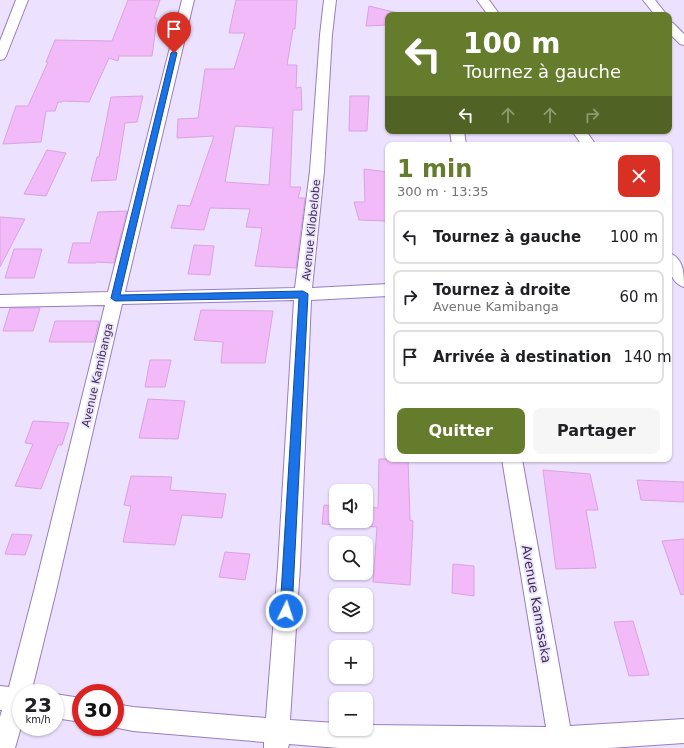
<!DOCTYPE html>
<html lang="fr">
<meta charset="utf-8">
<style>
:root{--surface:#fff;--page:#f6f6f6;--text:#202124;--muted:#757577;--line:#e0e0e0;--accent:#667c2d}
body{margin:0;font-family:"DejaVu Sans",sans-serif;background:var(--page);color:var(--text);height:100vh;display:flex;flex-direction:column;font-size:15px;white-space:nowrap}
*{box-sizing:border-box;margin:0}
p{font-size:13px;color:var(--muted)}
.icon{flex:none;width:22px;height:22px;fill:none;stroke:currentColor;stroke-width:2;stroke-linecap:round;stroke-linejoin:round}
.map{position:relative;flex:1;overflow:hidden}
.sheet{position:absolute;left:385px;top:142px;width:287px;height:320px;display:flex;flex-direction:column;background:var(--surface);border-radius:8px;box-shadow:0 1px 3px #0004}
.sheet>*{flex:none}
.hud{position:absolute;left:385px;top:12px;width:287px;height:122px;border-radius:8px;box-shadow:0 1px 3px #0004;background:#667c2d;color:#fff;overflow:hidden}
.buttons{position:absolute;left:329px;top:484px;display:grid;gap:8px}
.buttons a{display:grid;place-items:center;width:44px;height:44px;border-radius:8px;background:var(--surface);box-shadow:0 1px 3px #0004;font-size:20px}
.speed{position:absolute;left:12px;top:684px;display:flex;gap:8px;font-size:20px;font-weight:700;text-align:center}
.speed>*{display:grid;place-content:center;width:52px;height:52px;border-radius:50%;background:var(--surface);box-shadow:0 1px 3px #0004;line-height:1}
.speed small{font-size:10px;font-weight:400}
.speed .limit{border:6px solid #d22;background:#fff;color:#111}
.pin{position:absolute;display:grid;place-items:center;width:34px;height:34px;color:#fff;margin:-41px -17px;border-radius:50% 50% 50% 0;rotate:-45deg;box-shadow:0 0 4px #0007}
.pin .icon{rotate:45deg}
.me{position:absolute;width:44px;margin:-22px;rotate:4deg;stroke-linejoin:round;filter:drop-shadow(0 0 3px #0008)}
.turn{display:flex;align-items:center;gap:14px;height:84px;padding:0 12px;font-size:18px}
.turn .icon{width:52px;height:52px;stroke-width:2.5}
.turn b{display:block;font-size:28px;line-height:34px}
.lanes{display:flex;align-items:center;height:38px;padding:0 12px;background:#0003;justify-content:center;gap:20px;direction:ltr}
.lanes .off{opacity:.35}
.round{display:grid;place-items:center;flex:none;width:42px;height:42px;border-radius:8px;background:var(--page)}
.overview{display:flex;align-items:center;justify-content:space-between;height:68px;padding:0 12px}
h1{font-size:24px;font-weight:600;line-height:30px;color:var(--accent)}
.action{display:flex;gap:8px;margin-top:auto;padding:8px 12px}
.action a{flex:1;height:46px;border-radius:8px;background:var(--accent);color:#fff;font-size:16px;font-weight:600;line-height:46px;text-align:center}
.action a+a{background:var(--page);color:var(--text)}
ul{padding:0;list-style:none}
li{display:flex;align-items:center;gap:12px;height:54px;margin:0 8px 6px;padding:0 4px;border:2px solid var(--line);border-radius:8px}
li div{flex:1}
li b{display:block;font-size:15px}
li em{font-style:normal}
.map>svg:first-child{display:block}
</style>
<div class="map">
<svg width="684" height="748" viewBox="0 0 684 748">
<rect width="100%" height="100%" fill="#ece1ff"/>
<path fill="#f2baf9" stroke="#d9a3e0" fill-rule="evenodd" d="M128,0H160L154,18H157L152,56H119L118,61L109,58L89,102L63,101L62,102H58L55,111H46L41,142L3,144L16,106H28L48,62H46L55,40L112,41Z
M236,0H297L295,29H293L287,65H297L296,88L301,87L302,110H293L290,187H301L298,198H305L296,268L255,266L262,228L246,227L250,209L210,208L204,230L171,228L178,205L190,206L214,136L177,138L178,119L198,118L205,69H234L245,33H229ZM235,126L273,128L269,185L225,182Z
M369,6L406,15H388V25L366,26Z
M143,96L137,122L125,123L116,180L91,181L97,157H99L111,97Z
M350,96H369L367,131H349Z
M47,150L66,153L46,196L24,194Z
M364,169L388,172L387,221L359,220L354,202H365Z
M127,211L114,263L96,262V263H68L73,243H90L98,212Z
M0,217L25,219L0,267Z
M194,245L214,246L210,275L188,274Z
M14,249H42L34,278H5Z
M10,308H40L33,331H3Z
M201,310L273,311L265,363H221L223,342L194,340Z
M55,321H99L94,342H49Z
M150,360H171L165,387H145Z
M148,399L185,401L178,439L139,438Z
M33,421L69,423L62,445H58L41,489L15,486L33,444L25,443Z
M379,459H408L410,520L413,521L410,585L373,582L377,527L322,524L324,505L336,506V521H366V507L378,508Z
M543,470L590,474L598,510H586L596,568L556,569Z
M131,476L172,477L170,490L226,494L222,518L182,515L175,545L123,542L131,506L124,505Z
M637,480L684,482V502L641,500Z
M12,534L32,535L25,555L5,554Z
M684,539V594L681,595L662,541Z
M225,552L250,554L245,580L219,577Z
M453,564L474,566V596L452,593Z
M633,621L649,675L629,676L614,622Z"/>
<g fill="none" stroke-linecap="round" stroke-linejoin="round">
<defs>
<path id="minor" d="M16,0H28L6,56L4,59L0,60V41Z
M182,0H194L125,292L295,288L310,171L320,35L324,0H336L332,35L324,171L312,288L388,284V296L311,300L300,566L290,720L336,723V729H366V725L546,727L502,459H522L570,726L684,719V743L609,748H339L289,744L288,748H264V742L133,731L113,727H115V704L133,707L266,718L278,566L294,300L122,304L56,591L31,693H21V727L15,748H0V717L2,710H0V686L9,687L34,591L105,305L0,307V295L108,292Z
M477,0H489L500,15H488Z
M643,0H655L667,15H655Z
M669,22L673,23L684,34V45L680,44L669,33Z
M450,131H464L466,145H452Z
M572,131H586L596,145H582Z
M669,253C684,258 684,274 684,287C669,282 669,267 669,253Z
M55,694L81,698V722L55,718Z"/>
</defs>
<use href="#minor" stroke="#997dc0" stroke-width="2"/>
<use href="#minor" fill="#fff" fill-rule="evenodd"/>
</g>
<path fill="#1a73e8" stroke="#114b97" d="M174,51L177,53L120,295L303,291L308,294L292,611L290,615L286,616L282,615L280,611L299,298L115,301L111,298L171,53Z"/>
<g text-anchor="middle" stroke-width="3.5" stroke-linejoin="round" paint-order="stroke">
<g font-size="11" fill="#3c304d" stroke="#ece1ff">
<text transform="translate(311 230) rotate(-84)" y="4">Avenue Kilobelobe</text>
<text transform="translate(97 375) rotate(-77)" y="4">Avenue Kamibanga</text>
</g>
<g font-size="13" fill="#3c304d" stroke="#ece1ff">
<text transform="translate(537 604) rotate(80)" y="5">Avenue Kamasaka</text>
</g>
</g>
</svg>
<div class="buttons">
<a><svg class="icon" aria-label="sound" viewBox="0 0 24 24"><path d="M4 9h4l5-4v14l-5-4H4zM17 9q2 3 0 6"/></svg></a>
<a><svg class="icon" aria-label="search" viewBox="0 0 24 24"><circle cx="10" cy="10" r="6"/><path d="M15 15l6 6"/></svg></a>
<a><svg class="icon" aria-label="layers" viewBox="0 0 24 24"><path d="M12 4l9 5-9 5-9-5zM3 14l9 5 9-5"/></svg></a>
<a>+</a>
<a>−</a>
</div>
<div class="speed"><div>23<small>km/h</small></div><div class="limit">30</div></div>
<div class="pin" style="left:174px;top:53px;background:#d93025"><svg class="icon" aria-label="arrive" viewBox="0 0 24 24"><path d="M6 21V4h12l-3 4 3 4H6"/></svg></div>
<svg class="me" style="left:286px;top:611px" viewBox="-20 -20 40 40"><circle r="17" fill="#1a73e8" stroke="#fff" stroke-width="3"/><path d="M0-11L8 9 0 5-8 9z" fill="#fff"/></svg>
<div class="hud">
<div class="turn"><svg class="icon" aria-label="left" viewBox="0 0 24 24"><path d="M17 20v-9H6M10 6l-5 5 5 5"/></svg><div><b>100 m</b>Tournez à gauche</div></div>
<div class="lanes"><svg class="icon" aria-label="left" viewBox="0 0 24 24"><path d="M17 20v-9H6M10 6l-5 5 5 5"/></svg><svg class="icon off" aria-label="ahead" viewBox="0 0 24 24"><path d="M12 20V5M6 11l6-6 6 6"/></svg><svg class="icon off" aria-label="ahead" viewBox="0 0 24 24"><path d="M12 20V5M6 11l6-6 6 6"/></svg><svg class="icon off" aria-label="right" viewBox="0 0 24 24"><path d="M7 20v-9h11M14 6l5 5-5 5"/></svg></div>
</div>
<section class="sheet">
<div class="overview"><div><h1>1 min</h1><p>300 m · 13:35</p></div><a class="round" style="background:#d93025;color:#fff"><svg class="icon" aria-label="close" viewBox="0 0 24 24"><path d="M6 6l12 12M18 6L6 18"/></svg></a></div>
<ul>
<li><svg class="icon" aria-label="left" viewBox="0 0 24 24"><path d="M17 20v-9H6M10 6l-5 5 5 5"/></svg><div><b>Tournez à gauche</b></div><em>100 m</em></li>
<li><svg class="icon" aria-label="right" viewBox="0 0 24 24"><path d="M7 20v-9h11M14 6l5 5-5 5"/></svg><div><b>Tournez à droite</b><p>Avenue Kamibanga</p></div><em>60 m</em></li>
<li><svg class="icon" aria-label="arrive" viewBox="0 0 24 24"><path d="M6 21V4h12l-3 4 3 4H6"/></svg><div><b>Arrivée à destination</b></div><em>140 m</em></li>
</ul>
<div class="action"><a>Quitter</a><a>Partager</a></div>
</section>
</div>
